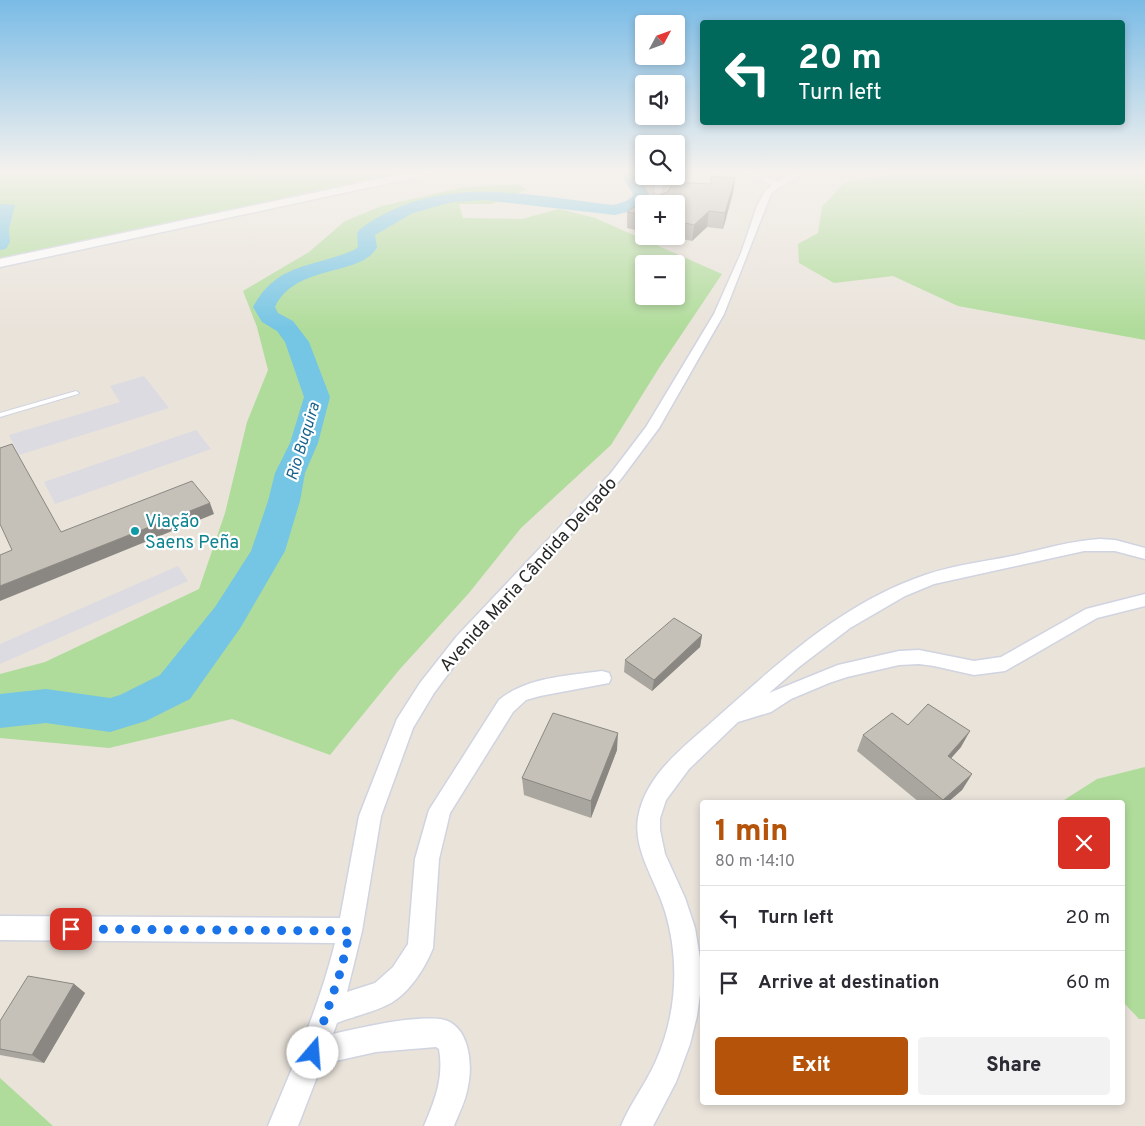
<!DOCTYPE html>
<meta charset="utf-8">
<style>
:root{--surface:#fff;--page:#f2f2f3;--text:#2b2b33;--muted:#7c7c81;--line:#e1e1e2;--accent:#b45309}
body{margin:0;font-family:Overpass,sans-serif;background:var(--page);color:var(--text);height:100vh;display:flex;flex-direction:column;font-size:19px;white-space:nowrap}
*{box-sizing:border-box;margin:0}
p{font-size:16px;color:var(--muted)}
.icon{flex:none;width:28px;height:28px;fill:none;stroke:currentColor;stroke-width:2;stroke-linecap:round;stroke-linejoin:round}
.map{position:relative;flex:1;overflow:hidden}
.sheet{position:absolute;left:700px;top:800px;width:425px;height:305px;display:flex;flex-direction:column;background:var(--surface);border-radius:5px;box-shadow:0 2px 8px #0003}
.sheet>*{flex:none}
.top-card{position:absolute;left:700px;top:20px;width:425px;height:105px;border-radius:5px;box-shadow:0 2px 8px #0003;background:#00695c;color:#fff;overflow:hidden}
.needle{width:32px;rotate:49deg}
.buttons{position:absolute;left:635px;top:15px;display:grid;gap:10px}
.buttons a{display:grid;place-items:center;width:50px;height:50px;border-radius:5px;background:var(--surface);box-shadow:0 2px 8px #0003;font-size:25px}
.pin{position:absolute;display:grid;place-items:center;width:42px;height:42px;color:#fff;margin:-21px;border-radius:10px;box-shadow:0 2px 8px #0006}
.me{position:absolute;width:55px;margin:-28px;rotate:18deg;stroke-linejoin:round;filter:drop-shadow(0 0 4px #0008)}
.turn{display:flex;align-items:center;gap:18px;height:105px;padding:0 15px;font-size:22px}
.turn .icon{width:65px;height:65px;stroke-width:2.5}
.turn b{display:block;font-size:35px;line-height:42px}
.round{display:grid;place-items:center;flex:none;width:52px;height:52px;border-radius:5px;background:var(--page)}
.summary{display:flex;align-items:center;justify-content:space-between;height:85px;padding:0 15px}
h1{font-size:30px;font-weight:800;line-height:38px;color:var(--accent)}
.primary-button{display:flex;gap:10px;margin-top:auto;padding:10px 15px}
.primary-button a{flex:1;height:58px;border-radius:5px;background:var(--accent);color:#fff;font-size:20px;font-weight:800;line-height:58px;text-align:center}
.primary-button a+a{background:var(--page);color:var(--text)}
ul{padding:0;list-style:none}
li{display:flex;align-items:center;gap:15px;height:65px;padding:0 15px;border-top:1px solid var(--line)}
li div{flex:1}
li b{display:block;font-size:19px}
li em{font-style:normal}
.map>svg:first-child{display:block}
</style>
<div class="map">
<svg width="1145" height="1126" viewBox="0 0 1145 1126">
<rect width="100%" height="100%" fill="#e9e3da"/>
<path fill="#dddbe2" d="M144,376L169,408L19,455L9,435L120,402L110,386Z
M196,430L211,449L55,504L44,482Z
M178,566L188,581L0,664V644Z"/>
<path fill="#b0dc9b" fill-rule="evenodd" d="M0,171H410L0,259Z
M913,171H1145V340L958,306L893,276L834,283L799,263L798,244L818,233L822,207L845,182Z
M518,184L526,190L492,204H459L463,218L522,219L559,209L595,218L722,274L659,368L611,445L521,528L469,593L400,669L330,755L232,719L109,748L0,738V674L45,662L199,589L225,513L247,422L268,370L257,327L243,291L309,252L345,221L382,206L460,188ZM644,264H676V296H644Z
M1145,767V1019H1139L1123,1002L1122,802H1061L1097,779Z
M0,1078L53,1126H0Z"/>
<path fill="#75c5e4" d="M0,204L15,205L9,229L10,242L6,249L0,250Z"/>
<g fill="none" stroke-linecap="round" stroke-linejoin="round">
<path fill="#75c5e4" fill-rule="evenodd" d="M623,171H641L637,175L649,194L646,202L638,209L615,215L484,200L452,202L413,213L375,235L377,247C362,277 296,263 275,307L278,313L293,321L309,342L330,397L318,443L305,473L300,501L285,551L241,627L190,699L146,721L110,732L46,723L0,728V694L46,689L110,698L120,695L160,675L215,607L251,551L268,501L275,473L290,443L304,397L285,342L277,331L262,322L253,307C277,262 313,268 354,250L358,247L357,233L360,229C440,172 524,195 614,205L626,201L632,197L633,194L621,174Z"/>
<defs>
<path id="service" d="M76,391L79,393L78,394L0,417V413Z"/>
<path id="minor" d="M744,171H753L777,182L797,171H806L780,187L771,194L724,314L659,428L621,479L469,646L434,693L413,728L381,816L362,931L347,992L375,983L393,967L408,944L415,859L429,810L499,700C527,677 567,676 602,671L609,673L611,678L609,683L540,696L526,700L513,712L450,813L439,859L433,948C425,968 410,992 391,1003C375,1012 354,1016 337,1023L333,1034C363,1027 410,1016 440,1019C469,1023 473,1063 468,1086C466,1100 459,1113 454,1126H424C435,1100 444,1078 439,1049L436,1047L376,1052L322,1064L298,1126H268C293,1066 319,1007 335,943L0,940V916L340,918L359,816L397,719L420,683L457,636L611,473L646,427L714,314L741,253L757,206L765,191L772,185Z
M656,176H664L662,192L658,194L654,192Z
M1100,539L1115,540L1145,548V559L1115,551H1084L934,584L905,596L850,628L799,667L769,693L838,665L899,651L919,650L974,661L1001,657L1086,609L1145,594V606L1097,618L1005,671L974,675L934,666L919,664L899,665L847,677L829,683L791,699L771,712L738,722L689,769L666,800L660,818V830L665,854L685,898L695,928L700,958L701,987L697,1016L690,1044L676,1082L653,1126H621C630,1104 645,1085 655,1063C677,1015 680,961 665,911C656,881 633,850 638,818C645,775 684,747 713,721C777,664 842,603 925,575C953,565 983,562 1012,556C1041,550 1069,541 1100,539Z"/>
<path id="secondary" d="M417,171H436L431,174L0,267V259Z"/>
</defs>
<use href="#service" stroke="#d0d3e0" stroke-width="2"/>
<use href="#minor" stroke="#d0d3e0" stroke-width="3"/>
<use href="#secondary" stroke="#d0d3e0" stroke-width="3"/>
<use href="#service" fill="#fff" fill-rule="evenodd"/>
<use href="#minor" fill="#fff" fill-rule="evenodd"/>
<use href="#secondary" fill="#fff" fill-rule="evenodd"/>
</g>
<path fill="#a9a69f" d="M711,176L735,178L733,193L723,229L707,227L692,241L667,236H676V204H644V232L627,228V212L650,200L710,184Z
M702,635L700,647L652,691L624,672L625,660Z
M908,725L961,747L951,758L972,774L962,790L948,802H919L857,751L863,735Z
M617,750L591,818L524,795L522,778Z
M74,984L85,993L44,1063L0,1055V1021Z"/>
<path fill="#8a8782" d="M735,178L733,193L723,229L725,213Z
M709,211L707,227L692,241L694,225Z
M210,503L214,514L0,601V586Z
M702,635L700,647L652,691L654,680Z
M970,731L961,747L939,772L948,756Z
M618,733L617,750L591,818V801Z
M972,774L962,790L948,802H942L943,800Z
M74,984L85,993L44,1063L32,1055Z"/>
<path fill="#c5c1b9" stroke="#8a8782" d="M711,176L735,178L725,213L709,211L694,225L676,221V204H644V215L627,212L645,199L650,200L669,191L672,182L711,184Z
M12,444L61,532L192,481L210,503L0,586V555L12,550L0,524V448Z
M674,618L702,635L654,680L625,660Z
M928,704L970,731L948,756L972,774L943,800L863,735L892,713L908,725Z
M553,713L618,733L591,801L522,778Z
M28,976L74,984L32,1055L0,1049V1021Z"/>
<linearGradient id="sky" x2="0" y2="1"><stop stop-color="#7abbe6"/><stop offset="0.52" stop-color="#f5f2ee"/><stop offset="1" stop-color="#f5f2ee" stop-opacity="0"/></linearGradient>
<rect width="1145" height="329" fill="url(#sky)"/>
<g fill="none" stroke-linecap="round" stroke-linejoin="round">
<path stroke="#1a73e8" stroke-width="9" stroke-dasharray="0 16.2" d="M71,929L350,931L341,970L313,1053"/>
</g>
<circle fill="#0f9aa8" stroke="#fff" stroke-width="2" cx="135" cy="531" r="5"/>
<g text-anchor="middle" stroke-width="4.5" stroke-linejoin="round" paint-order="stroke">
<g font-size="16" font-style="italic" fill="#17628c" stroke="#fff">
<text transform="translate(302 441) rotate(-73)" y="6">Rio Buquira</text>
</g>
<g font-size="18" fill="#0d838f" stroke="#fff" text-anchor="start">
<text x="145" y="527">Viação<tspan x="145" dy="21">Saens Peña</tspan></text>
</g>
<g font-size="18" fill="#282828" stroke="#fff">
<text transform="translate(528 574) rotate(-48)" y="6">Avenida Maria Cândida Delgado</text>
</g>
</g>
</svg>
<div class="buttons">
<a><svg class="needle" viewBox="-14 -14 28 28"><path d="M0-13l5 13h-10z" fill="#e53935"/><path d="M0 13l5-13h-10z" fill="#7c7c81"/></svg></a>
<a><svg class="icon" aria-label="sound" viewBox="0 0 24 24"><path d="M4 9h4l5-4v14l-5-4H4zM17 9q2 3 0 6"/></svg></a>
<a><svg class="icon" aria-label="search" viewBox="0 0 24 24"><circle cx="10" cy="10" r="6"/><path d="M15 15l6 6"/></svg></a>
<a>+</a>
<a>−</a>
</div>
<div class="pin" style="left:71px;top:929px;background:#d93025"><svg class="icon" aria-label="arrive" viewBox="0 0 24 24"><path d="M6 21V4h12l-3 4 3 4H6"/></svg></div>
<svg class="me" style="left:313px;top:1053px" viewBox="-20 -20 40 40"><circle r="19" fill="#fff"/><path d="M0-13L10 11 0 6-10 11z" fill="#1a73e8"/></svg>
<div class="top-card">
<div class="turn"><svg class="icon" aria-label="left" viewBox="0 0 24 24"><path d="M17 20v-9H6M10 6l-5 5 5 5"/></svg><div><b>20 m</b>Turn left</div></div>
</div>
<section class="sheet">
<div class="summary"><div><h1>1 min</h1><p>80 m · 14:10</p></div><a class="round" style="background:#d93025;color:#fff"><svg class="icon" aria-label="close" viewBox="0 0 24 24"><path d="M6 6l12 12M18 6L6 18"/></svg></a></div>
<ul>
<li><svg class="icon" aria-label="left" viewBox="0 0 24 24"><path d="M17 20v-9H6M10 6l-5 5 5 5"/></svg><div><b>Turn left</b></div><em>20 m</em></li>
<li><svg class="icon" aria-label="arrive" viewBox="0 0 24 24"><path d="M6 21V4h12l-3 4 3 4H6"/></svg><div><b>Arrive at destination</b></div><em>60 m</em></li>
</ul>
<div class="primary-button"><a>Exit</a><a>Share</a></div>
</section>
</div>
